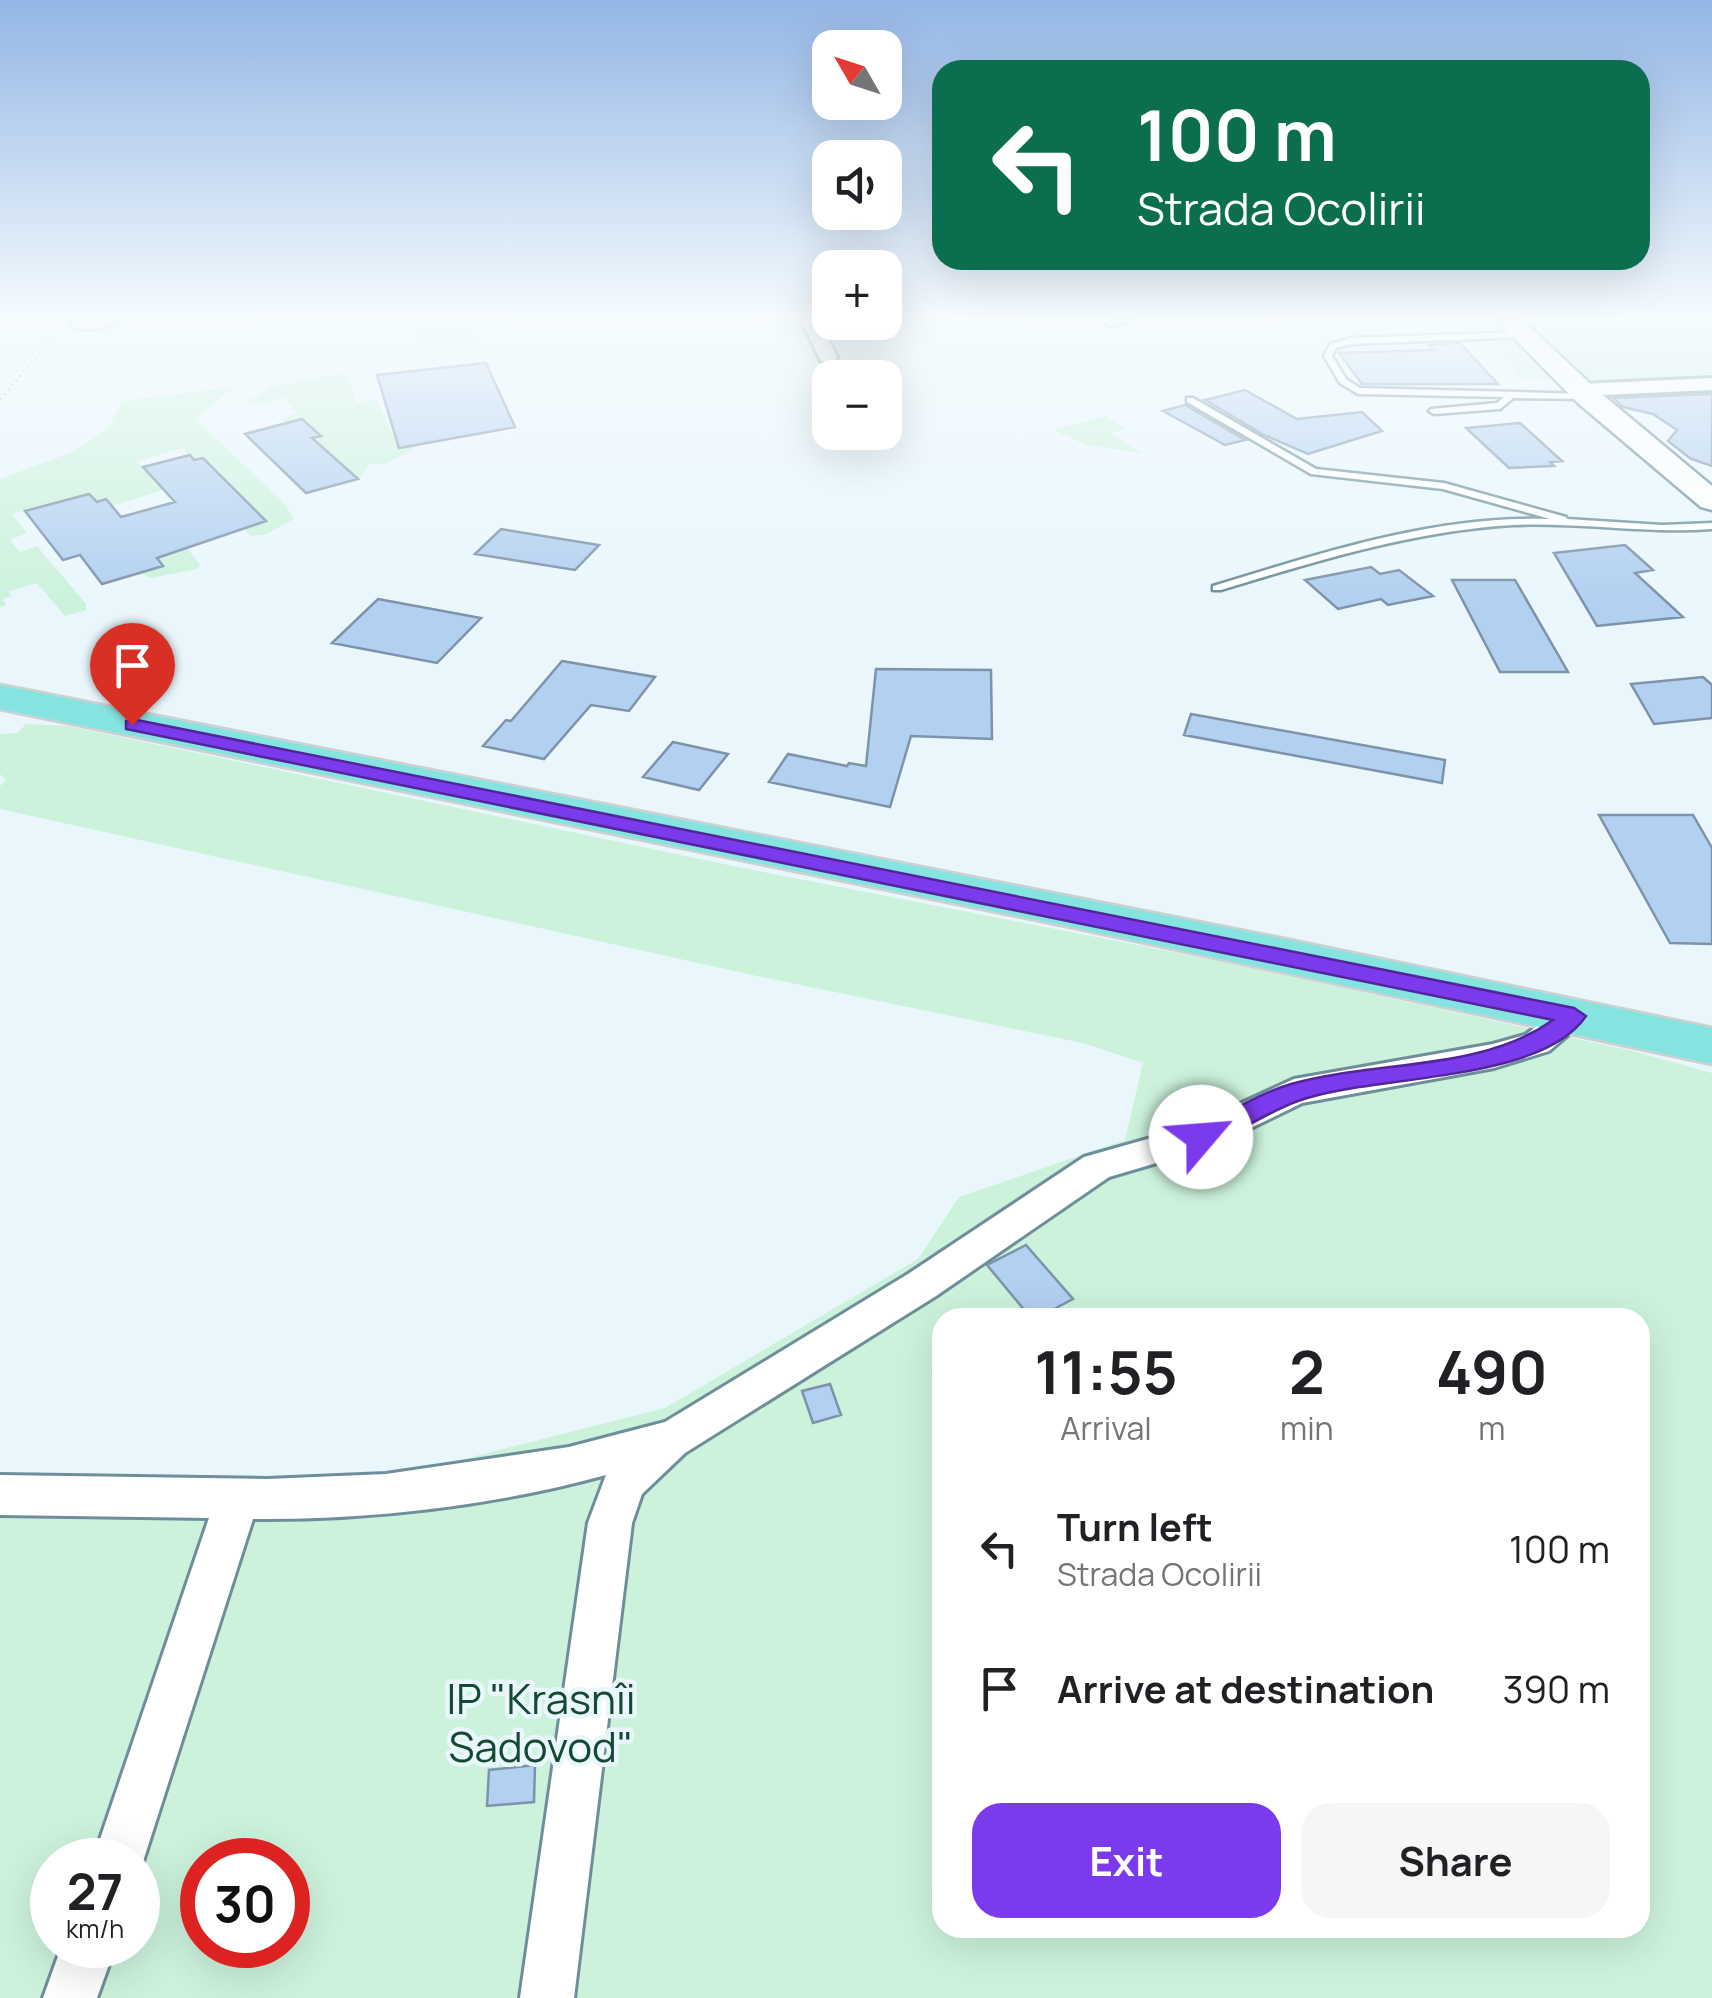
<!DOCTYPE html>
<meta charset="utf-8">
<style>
:root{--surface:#fff;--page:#f6f6f6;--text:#202124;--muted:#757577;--accent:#7c3aed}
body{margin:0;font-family:Manrope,sans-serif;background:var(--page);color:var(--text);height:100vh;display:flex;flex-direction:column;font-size:38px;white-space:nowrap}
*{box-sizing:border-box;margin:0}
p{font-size:32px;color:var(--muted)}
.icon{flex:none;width:55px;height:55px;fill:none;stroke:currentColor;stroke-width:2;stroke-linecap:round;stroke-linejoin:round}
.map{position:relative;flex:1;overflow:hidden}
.panel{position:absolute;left:932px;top:1308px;width:718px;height:630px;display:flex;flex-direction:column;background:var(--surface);border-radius:30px;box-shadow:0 10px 40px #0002}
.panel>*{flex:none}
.hud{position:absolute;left:932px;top:60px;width:718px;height:210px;border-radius:30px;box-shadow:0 10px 40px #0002;background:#0b6e4f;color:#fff;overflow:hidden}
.needle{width:65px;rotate:309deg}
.controls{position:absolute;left:812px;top:30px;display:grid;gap:20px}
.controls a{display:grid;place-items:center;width:90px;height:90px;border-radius:20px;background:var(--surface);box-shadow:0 10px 40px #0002;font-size:50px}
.speed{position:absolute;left:30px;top:1838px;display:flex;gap:20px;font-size:50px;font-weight:700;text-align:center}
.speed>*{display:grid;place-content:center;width:130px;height:130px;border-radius:50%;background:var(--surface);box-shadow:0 10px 40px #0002;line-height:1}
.speed small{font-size:25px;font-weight:400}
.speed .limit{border:15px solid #d22;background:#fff;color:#111}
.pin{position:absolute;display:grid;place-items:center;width:85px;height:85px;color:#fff;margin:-102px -42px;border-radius:50% 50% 50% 0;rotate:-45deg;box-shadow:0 0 10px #0007}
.pin .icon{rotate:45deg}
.me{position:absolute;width:110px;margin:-55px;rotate:63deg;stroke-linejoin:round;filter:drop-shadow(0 0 8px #0008)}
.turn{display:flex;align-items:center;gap:35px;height:210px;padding:0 40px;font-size:45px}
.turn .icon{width:130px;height:130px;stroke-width:2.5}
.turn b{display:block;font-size:70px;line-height:85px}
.eta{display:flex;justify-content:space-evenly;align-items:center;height:170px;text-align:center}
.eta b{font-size:60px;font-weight:700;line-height:70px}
.cta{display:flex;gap:20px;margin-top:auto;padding:20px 40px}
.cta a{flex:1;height:115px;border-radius:30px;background:var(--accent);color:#fff;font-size:40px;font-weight:700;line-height:115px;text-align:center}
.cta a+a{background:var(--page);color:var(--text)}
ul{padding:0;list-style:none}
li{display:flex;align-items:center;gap:30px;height:140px;padding:0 40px}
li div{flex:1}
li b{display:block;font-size:38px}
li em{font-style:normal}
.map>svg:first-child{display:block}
</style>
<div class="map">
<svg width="1712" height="1998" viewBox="0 0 1712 1998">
<rect width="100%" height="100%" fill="#e9f7fc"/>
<path fill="#ccf2dc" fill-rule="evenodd" d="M413,320H471L476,343L430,351Z
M1528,320H1712V376L1598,382L1586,378Z
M1481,339H1510L1548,378L1522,379Z
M345,372L357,403L377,399L399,448L420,445L386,464H370L358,479L312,438L320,435L302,419L285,423L280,419L298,413L283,397L256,405L247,402L272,387Z
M234,387L195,419L284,503L294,519L267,534L251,536L243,528L265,520L204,458L194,460L183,448L143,459L137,462L163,490L112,506L107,500L97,502L89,494L12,514L27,533L10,540L20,552L37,546L86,604V610L65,616L37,583L9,591L11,596L3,599L6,605L0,607V479L74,451L108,429L122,401Z
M1105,416L1125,429L1110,433L1142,453L1086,445L1053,430Z
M146,510L182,551L188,549L200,565L197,569L151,578L140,573L163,566L121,517Z
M26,724L69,726L733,866L1229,963L1633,1051L1712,1073V1998H0V1486L350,1488L665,1408L918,1259L959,1197L1125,1140L1143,1063L1083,1043L757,976L0,809V786L6,780L0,774V734L17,733ZM942,1318H1640V1928H942ZM52,1860H138V1945H52ZM202,1860H288V1945H202Z"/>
<path fill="#b2d0f0" stroke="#7e92a9" stroke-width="2.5" d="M1460,343L1498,384H1362L1339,353L1435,350L1429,345Z
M486,363L515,427L399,448L377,375Z
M1245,390L1297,419L1362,412L1382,431L1308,454L1264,435L1205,400Z
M1712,394V466L1691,459L1668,441L1677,430L1653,414L1623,407L1613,398Z
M1185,405L1245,440L1225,445L1163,411Z
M302,419L321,436L312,438L358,479L306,493L245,434Z
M1520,423L1562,461L1550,462L1554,466L1509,468L1466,428Z
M190,455L194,460L203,458L266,521L157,558L163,566L102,584L80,555L63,560L25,511L89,494L97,502L106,499L121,517L175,502L143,467Z
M501,529L599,545L575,570L475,554Z
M1625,545L1653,570L1635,573L1683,617L1597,626L1554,553Z
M1371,567L1380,574L1399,570L1433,596L1388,605L1381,599L1338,609L1305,580Z
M1452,580H1515L1568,672H1500Z
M378,599L481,618L437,663L332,643Z
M562,661L655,677L629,711L591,705L544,759L483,746L506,720L511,721Z
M876,669L991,670L992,739L911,736L890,807L769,782L788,754L847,766L849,763L866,766Z
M1703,677L1712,685V718L1654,724L1631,684Z
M1191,714L1445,760L1442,783L1184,735Z
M673,742L728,754L699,790L643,777Z
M1599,815H1693L1712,848V944L1670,943Z
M1026,1245L1073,1299L1037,1318H1031L987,1265Z
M830,1384L841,1415L813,1423L802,1391Z
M535,1765L534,1802L487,1806L489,1770Z"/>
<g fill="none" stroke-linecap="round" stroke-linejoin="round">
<defs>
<path id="service" d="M1119,320H1134L1110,326L1106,324Z
M1523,332L1527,335L1526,337L1351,344L1336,348L1332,356L1346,379L1360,388L1588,394L1592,397L1591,399L1513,398L1500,409L1434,414L1429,411L1431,409L1497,403L1504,397L1358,394L1340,383L1324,356L1330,344L1351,338Z
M1187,398H1193L1316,469L1444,483L1566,517L1567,519L1662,525L1712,523V529C1645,534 1579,522 1513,525C1413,531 1316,561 1221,590H1213V586C1322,553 1435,515 1550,519L1443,489L1311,474L1187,402Z"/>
<path id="minor" d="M74,320H118C107,329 80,333 69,324Z
M801,320H819L837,357L835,361H821Z
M1712,378V390L1581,396L1571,390L1581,384Z
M1574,1005L1586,1008L1590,1016L1549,1051L1494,1068L1302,1103L1214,1146L1109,1177L936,1296L685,1453L642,1494L632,1523L574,1998H520L588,1523L606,1475C493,1506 369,1520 253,1519L138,1877V1860H93L209,1518L0,1515V1475L267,1479L386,1474L569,1447L665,1422L908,1274L1084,1157L1190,1127L1294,1079L1493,1044L1525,1035L1562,1008Z
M62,1945H116L97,1998H43Z"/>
<path id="secondary" d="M1496,320H1522L1598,391L1712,486V510L1701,507L1578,403Z"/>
<path id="primary" d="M0,685L1285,939L1712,1028V1064L1071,927L0,709Z"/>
</defs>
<use href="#service" stroke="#6e8f9a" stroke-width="5"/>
<use href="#minor" stroke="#6e8f9a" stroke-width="6"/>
<use href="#secondary" stroke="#6e8f9a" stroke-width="5"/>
<use href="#primary" stroke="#ced1d2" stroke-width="5"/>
<path stroke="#7c898e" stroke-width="2.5" stroke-dasharray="1 5" stroke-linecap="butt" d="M0,399L60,330"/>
<use href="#service" fill="#fff" fill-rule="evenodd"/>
<use href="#minor" fill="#fff" fill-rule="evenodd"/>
<use href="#secondary" fill="#fff" fill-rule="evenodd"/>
<use href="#primary" fill="#86e4e0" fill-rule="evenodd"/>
</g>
<linearGradient id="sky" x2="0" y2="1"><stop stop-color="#93b6e5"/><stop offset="0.53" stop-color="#f5fbfe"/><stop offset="1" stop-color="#f5fbfe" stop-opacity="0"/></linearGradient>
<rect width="1712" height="599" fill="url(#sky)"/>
<path fill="#7c3aed" stroke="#51269a" stroke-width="2.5" d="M132,719L1574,1008L1586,1016C1540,1084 1371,1074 1298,1101C1264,1113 1235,1136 1201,1147L1192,1144L1189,1137L1192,1131C1224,1116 1257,1094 1291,1084C1375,1060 1480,1072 1553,1020L126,729V721Z"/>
<g text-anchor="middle" stroke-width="9" stroke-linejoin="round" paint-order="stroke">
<g font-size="42" fill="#154932" stroke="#e9f7fc">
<text x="541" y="1714">IP "Krasnîi<tspan x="541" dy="48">Sadovod"</tspan></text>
</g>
</g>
</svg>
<div class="controls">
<a><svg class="needle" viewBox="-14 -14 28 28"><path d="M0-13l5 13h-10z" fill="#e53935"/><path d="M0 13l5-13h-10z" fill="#757577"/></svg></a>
<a><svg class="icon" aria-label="sound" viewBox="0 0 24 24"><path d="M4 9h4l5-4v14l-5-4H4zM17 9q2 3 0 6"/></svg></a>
<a>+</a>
<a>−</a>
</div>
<div class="speed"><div>27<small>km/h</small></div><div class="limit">30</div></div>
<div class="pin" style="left:132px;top:725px;background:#d93025"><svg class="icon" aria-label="arrive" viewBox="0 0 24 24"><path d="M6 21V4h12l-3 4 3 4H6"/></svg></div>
<svg class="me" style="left:1201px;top:1137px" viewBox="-20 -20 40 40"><circle r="19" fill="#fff"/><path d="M0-13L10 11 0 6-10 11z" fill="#7c3aed"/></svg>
<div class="hud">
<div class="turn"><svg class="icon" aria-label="left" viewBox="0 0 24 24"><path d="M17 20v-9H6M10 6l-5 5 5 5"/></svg><div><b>100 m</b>Strada Ocolirii</div></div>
</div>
<section class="panel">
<div class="eta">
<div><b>11:55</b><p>Arrival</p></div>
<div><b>2</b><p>min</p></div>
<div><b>490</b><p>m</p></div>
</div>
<ul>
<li><svg class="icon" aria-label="left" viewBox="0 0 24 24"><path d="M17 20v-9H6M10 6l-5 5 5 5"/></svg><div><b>Turn left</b><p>Strada Ocolirii</p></div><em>100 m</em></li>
<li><svg class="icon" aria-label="arrive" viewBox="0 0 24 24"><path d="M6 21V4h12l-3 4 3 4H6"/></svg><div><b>Arrive at destination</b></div><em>390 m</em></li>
</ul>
<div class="cta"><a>Exit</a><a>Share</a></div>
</section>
</div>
